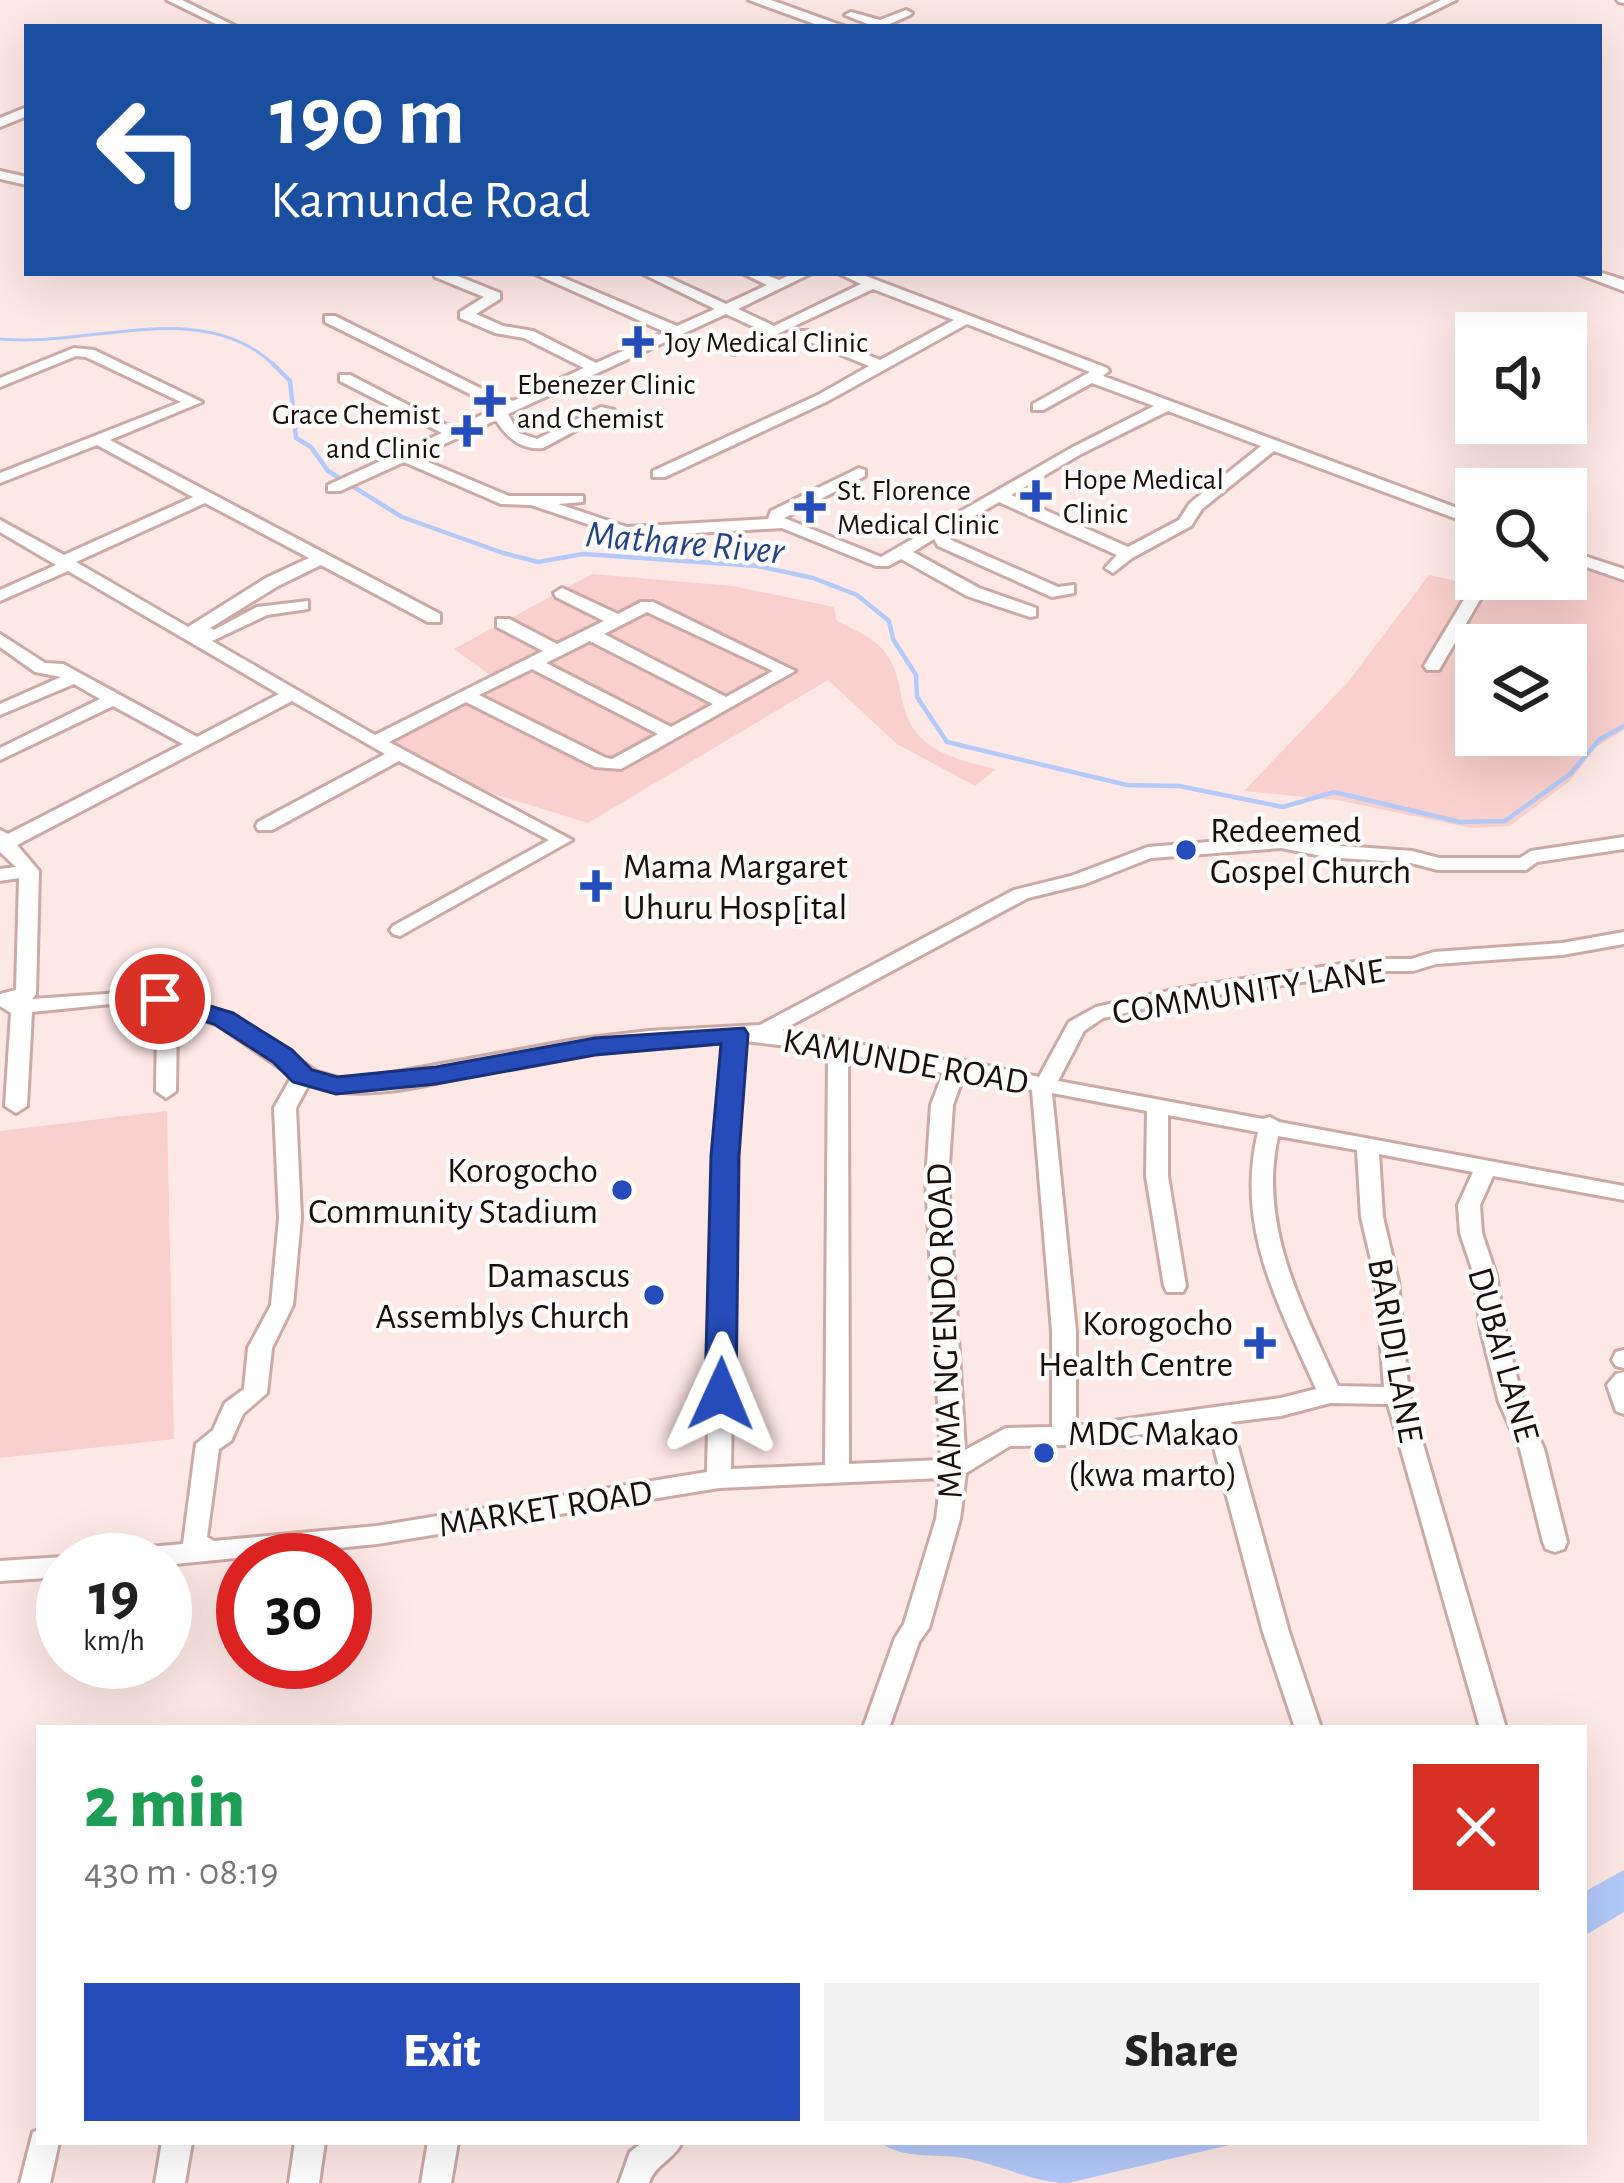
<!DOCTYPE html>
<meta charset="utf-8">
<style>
:root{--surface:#fff;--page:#f2f2f2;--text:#222;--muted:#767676;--accent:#254cba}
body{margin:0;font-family:"Alegreya Sans",sans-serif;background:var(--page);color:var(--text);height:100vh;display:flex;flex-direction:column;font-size:45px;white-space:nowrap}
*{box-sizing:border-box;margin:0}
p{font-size:39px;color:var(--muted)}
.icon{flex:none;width:66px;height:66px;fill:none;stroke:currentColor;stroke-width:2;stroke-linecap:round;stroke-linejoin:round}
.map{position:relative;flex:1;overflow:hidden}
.details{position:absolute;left:36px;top:1725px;width:1551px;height:420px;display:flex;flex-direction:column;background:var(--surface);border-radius:0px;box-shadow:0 12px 48px #0002}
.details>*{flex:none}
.guide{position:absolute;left:24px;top:24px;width:1578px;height:252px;border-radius:0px;box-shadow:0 12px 48px #0002;background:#1a4fa0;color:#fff;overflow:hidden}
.fabs{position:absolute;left:1455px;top:312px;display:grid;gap:24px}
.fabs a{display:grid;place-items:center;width:132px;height:132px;border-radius:0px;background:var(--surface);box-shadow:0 12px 48px #0002;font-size:60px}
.speed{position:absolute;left:36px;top:1533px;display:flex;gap:24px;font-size:60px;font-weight:700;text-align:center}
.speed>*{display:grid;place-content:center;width:156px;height:156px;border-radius:50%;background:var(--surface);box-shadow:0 12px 48px #0002;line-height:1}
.speed small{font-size:30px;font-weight:400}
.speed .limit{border:18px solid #d22;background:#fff;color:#111}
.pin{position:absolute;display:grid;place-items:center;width:102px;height:102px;color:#fff;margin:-51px;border:6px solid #fff;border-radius:50%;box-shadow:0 3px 12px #0007}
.me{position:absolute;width:132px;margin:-66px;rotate:1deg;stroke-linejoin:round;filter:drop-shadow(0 0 9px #0008)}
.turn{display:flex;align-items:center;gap:42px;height:252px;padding:0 48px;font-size:54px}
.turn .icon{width:156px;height:156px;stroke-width:2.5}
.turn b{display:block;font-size:84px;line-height:102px}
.round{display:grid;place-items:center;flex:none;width:126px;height:126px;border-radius:0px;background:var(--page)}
.headline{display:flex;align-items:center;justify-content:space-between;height:204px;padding:0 48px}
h1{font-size:72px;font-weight:800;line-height:90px;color:#1e9e55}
.action{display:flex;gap:24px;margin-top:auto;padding:24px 48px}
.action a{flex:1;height:138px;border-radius:0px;background:var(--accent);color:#fff;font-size:48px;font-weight:800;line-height:138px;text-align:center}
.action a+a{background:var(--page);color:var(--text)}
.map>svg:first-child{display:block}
</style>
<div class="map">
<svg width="1624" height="2183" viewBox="0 0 1624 2183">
<rect width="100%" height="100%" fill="#fee8e6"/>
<path fill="#f9d0cb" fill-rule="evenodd" d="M1566,561L1624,583V730L1596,747L1570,781L1510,826L1471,828L1337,800L1244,791L1348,682L1429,575L1466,583L1476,572V579H1566ZM1476,645H1566V735H1476Z
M592,574L733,586L834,607L836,620C849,628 866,634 877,644C896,660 898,681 903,703C912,750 957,760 996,769L975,786L897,744L828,680L588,823L381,759L393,730L500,682L454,649Z
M167,1111L174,1439L0,1458V1131Z"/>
<path fill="#b2c9fa" d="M1624,1870V1912L1584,1936V1892Z
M879,2142H1242L1068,2183C1034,2183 999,2164 964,2158C935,2153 904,2160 879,2142Z"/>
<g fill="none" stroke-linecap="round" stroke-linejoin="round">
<path stroke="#b2c9fa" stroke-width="3" d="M0,339C91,348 204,295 276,367"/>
<path stroke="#b2c9fa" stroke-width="4.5" d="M273,364L290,381L296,438L311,447L328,471L402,517L503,553L538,562L583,554L757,566L813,578L857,595L889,621L893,639L916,675L917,697L947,742L1127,785L1179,786L1283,807L1334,792L1460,822L1505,821L1570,774L1600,739L1624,726"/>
<defs>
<path id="minor" d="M167,0H182L237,27H222Z
M1441,0H1456L1401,27H1386Z
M1617,0H1624V3L1619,2Z
M906,10L912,13L910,15L883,27H864L868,24L845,15L851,12L880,20Z
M27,107V116L0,127V118Z
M0,171L27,177V185L0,179Z
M434,273H450L500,293V299L476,314L503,326L533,331L596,363L665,332L533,273H552L677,326L715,309L641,273H659L726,304L767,285L742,273H761L779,280L794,273H812L738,309L774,326L861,284L838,273H858L1107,368L1109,371L1103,376L1476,515V526L1274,451L1202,509L1191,526L1132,558L1113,573L1105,568L1117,555L999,502L947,532L951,540L1058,587L1074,585V593L1052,597L938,546L934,539L913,552L979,588L1036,608V616L1030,617L967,596L901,559L888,566H876L782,528L626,537L531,505L501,504L404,462L340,491H328V485L442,433L340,381V375H350L447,425L456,427L501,406L480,399L325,322V316H335L490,393L513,401L584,368L524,338L495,333L460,318V312L484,297L435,277ZM873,289L954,320L880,360L808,331H798V337L869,366L818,395L653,471V477H665L828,401L967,324L1090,372L1033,404V410H1043L1092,383L1154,406L1073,447L881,557L784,518L865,476V470L859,468L771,511L768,519L627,527L558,504L583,502V496H509L416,457L496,420C507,438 521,450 543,448L614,410L601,407L537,439L519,433L508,414L726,314L763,331L730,347V353L735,354ZM1168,411L1261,446L1190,503L1179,520L1128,547L1011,495L1083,453Z
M74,348L94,350L202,402L110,440L440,614V622H428L321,565L278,586L210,628L214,630L257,607L308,601V609L267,615L212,641L375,735L543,651L497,627V619H509L557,644L604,621L556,597L554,593L562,588L618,614L641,602H653L795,671L621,769L595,767L466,702L389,742L572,840L400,936L393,934L390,930L393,926L549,840L399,761L272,830H258L256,826L258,822L385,754L292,701L17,845L39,871L36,994L32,999L135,992L184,998L233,1016L317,1072L342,1079L364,1078L580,1039L649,1031L760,1025L1014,890L1071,876L1148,847L1281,836L1327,845L1412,851L1439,858H1520L1531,851L1624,837V849L1537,862L1526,870H1438L1411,863L1327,857L1281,848L1151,858L1085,884L1028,898L782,1030L950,1061L956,1059L1039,1077L1069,1022L1096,1007L1178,989L1374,959H1411L1434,952L1562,943L1624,932V944L1562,955L1436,964L1413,971H1374L1178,1001L1103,1018L1084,1031L1058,1081L1263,1119L1270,1117L1279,1122L1624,1186V1200L1493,1176L1480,1205L1482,1233L1496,1275L1505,1330L1523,1402L1544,1449L1567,1542L1564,1549L1555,1552L1546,1549L1543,1542L1520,1449L1499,1402L1481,1330L1474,1275L1460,1233L1458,1205L1473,1172L1379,1154L1383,1217L1398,1281L1409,1396L1506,1728H1480L1388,1404L1330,1403L1281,1416L1231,1422L1289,1632L1321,1728H1295L1263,1632L1208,1425L1064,1445L1010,1446L966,1473L960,1519L929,1628L919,1642L889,1728H863L895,1638L904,1624L936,1519L941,1478L719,1488L377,1544L165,1565V1560H101L105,1553L114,1550L183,1544L196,1444L213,1430L225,1403L244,1389L248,1348L271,1305L279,1218L274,1108L292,1076L218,1025L170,1008L169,1014L177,1023L176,1091L166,1098L156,1091L157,1024L149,1015L150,1005L111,1004L32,1012L27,1106L16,1113L5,1106L11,1013L0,1006V994L16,990L19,878L0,881V869L16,867L0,852V830L8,834L183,744L113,706L0,760V748L100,699L74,684L0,715V704L61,677L35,672L0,647V634L45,663L63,664L197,737L279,694L68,571L0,601V590L56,565L0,532V520L64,555L193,497L97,445L0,483V473L181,402L86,357L76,356L0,387V378ZM205,503L309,558L266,578L188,627L76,562ZM647,612L773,671L726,697L604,634ZM590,641L713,704L671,727L546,663ZM532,669L658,734L612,759L606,758L479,695ZM724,1041L714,1156L707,1472L377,1526L214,1541L207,1537L219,1449L231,1441L243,1414L267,1393L272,1348L293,1305L301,1218L296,1108L309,1084C372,1110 473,1071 538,1059C600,1048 662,1040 724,1041ZM745,1041L828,1051L825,1465L731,1469L736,1156ZM848,1055L943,1073L931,1105L926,1179L941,1460L849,1464ZM963,1077L1032,1090L1052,1331V1427L1006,1428L965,1450L948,1179L953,1105ZM1052,1093L1147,1111L1146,1176L1164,1286L1167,1292H1183L1186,1286L1168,1176V1115L1258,1132C1235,1228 1278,1303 1316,1389L1281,1398L1076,1426V1331ZM1278,1136L1357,1150L1361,1217L1376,1281L1384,1387L1338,1386C1302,1306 1258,1226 1278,1136Z
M1566,550L1624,569V580L1566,560Z
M1476,574V579H1484L1485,591L1439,670H1427L1424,666L1469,591L1468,579Z
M1624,1350V1368L1616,1366L1612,1360L1616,1352Z
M1624,1372V1414L1616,1411L1607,1385L1616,1374Z
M63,1557L71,1560H63V1577L0,1581V1561Z
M39,2130V2142H59L50,2183H20L33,2132Z
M162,2142H192L185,2183H155Z
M295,2142H325L319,2183H289Z
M428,2142H458L451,2183H421Z
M643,2142H682C674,2160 655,2164 649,2183H619L630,2152Z"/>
<path id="tertiary" d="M749,0H771L846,27H823Z
M1599,272L1624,280V291L1576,273Z"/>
</defs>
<use href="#minor" stroke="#cba9a5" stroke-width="6"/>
<use href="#tertiary" stroke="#cba9a5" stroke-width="6"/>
<use href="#minor" fill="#fff" fill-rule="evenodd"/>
<use href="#tertiary" fill="#fff" fill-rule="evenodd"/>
</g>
<path fill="#254cba" stroke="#183179" stroke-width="3" d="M160,991L233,1013L292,1050L312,1070L337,1077L436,1067L595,1038L744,1028L748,1034L739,1156L736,1394L731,1402H710L705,1394L711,1156L721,1044L595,1055L436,1084L336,1094L293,1082L273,1062L214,1024L151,1004L147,999Z"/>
<g fill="#254cba" stroke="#fbfbfb" stroke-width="4.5">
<path d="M632 324h12v12h12v12h-12v12h-12v-12h-12v-12h12z"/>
<path d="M484 383h12v12h12v12h-12v12h-12v-12h-12v-12h12z"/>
<path d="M461 413h12v12h12v12h-12v12h-12v-12h-12v-12h12z"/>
<path d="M1030 478h12v12h12v12h-12v12h-12v-12h-12v-12h12z"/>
<path d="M804 489h12v12h12v12h-12v12h-12v-12h-12v-12h12z"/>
<circle cx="1186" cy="850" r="12"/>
<path d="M590 868h12v12h12v12h-12v12h-12v-12h-12v-12h12z"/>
<circle cx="622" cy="1190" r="12"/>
<circle cx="654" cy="1295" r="12"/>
<path d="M1254 1325h12v12h12v12h-12v12h-12v-12h-12v-12h12z"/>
<circle cx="1044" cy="1453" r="12"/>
</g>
<g text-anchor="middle" stroke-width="9" stroke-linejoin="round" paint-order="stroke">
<g font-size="30" fill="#1a0f0d" stroke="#fbfbfb" text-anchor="start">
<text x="665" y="352">Joy Medical Clinic</text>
<text x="517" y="394">Ebenezer Clinic<tspan x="517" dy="34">and Chemist</tspan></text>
<text x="440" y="424" text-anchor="end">Grace Chemist<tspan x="440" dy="34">and Clinic</tspan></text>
<text x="1063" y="489">Hope Medical<tspan x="1063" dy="34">Clinic</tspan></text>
<text x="837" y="500">St. Florence<tspan x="837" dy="34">Medical Clinic</tspan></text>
</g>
<g font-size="36" fill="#1a0f0d" stroke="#fbfbfb" text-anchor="start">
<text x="1210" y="842">Redeemed<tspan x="1210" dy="41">Gospel Church</tspan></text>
<text x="623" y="878">Mama Margaret<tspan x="623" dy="41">Uhuru Hosp[ital</tspan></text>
<text x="598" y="1182" text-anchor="end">Korogocho<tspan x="598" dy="41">Community Stadium</tspan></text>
<text x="630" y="1287" text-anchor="end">Damascus<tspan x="630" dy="41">Assemblys Church</tspan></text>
<text x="1233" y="1335" text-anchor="end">Korogocho<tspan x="1233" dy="41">Health Centre</tspan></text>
<text x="1068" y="1445">MDC Makao<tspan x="1068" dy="41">(kwa marto)</tspan></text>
</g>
<g font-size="36" fill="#1a0f0d" stroke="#fbfbfb">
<text transform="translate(1248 990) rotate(-9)" y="13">COMMUNITY LANE</text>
<text transform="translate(906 1060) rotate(10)" y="13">KAMUNDE ROAD</text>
<text transform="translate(943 1331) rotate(-92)" y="13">MAMA NG'ENDO ROAD</text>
<text transform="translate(1397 1350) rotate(80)" y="13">BARIDI LANE</text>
<text transform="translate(1505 1354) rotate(74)" y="13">DUBAI LANE</text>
<text transform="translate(545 1507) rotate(-9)" y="13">MARKET ROAD</text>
</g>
<g font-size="39" font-style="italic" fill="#264287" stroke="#fbfbfb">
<text transform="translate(685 541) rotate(5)" y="14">Mathare River</text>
</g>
</g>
</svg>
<div class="fabs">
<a><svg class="icon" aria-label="sound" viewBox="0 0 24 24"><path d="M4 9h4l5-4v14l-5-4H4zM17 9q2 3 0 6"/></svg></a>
<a><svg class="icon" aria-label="search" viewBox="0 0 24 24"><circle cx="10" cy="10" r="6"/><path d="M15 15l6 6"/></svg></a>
<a><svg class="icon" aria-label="layers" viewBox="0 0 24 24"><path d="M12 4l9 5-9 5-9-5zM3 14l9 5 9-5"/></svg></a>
</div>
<div class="speed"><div>19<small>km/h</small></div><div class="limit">30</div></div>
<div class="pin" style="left:160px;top:999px;background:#d93025"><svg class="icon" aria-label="arrive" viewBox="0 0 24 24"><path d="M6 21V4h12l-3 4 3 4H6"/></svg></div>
<svg class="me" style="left:721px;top:1394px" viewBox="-20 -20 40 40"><path d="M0-17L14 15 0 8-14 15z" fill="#254cba" stroke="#fff" stroke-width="4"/></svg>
<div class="guide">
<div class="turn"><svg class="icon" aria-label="left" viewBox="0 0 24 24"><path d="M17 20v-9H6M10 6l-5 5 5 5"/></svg><div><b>190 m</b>Kamunde Road</div></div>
</div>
<section class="details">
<div class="headline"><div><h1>2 min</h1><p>430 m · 08:19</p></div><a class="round" style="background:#d93025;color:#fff"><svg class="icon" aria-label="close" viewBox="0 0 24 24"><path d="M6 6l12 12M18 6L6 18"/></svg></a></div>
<div class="action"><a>Exit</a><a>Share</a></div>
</section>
</div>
